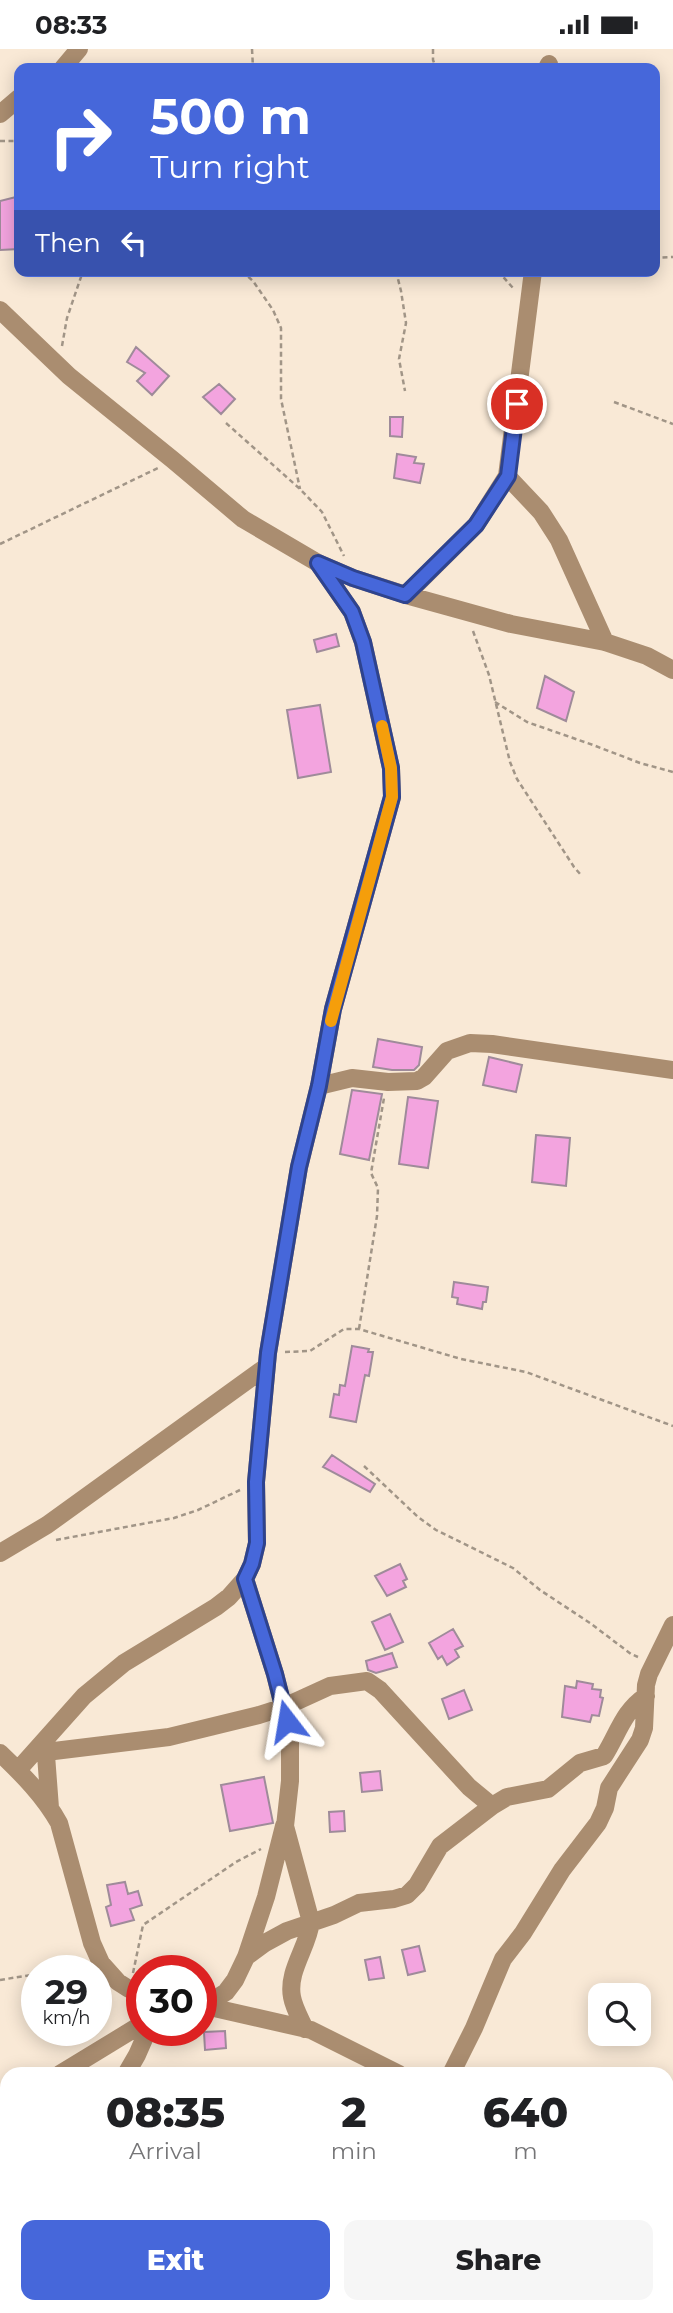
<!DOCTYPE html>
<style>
:root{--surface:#fff;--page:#f6f6f6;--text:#202124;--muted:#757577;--accent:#4667da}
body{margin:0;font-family:Montserrat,sans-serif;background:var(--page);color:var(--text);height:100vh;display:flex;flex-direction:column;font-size:26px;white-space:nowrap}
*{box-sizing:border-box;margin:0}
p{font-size:23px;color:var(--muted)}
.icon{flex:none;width:38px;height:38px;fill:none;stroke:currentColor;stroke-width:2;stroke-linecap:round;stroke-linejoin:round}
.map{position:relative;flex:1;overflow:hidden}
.side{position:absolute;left:0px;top:2018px;width:674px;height:247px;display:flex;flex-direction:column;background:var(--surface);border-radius:21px 21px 0 0;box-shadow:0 4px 18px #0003}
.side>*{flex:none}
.guide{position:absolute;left:14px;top:14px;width:646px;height:214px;border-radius:14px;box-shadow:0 4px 18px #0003;background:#4667da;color:#fff;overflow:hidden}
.fabs{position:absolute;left:588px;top:1934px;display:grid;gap:14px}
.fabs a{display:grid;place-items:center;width:63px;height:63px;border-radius:14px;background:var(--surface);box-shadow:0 4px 18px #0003;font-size:35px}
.speed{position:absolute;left:21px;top:1906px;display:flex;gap:14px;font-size:35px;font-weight:700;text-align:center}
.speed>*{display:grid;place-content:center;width:91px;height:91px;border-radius:50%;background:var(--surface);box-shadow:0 4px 18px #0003;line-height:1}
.speed small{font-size:18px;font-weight:400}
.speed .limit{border:10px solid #d22;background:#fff;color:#111}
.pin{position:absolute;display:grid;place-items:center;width:60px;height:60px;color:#fff;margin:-30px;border:4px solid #fff;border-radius:50%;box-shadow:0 2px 7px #0007}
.me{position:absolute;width:77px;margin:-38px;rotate:346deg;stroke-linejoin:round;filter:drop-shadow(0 0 5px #0008)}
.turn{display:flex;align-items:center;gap:24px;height:147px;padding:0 21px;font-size:32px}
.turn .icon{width:91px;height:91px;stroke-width:2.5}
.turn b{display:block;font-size:49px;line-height:60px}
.then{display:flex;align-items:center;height:66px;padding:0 21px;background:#0003;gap:14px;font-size:26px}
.eta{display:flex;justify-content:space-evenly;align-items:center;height:119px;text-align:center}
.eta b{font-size:42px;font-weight:800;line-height:49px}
.action{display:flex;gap:14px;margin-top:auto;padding:14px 21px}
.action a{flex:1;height:80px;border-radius:14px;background:var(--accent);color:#fff;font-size:28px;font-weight:800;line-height:80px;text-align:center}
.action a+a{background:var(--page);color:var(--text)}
.status{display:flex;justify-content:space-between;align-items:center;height:49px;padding:0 35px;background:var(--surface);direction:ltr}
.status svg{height:19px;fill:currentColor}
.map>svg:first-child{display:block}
</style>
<div class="status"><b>08:33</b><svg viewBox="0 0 49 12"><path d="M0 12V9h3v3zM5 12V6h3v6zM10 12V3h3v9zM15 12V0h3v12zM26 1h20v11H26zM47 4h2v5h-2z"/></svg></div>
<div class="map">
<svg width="673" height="2264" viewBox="0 0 673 2264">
<rect width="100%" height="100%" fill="#f9e9d6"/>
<path fill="#f3a4df" stroke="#9f8b9a" stroke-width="2" d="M16,148L19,159V200L0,201V152Z
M136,298L169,327L152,346L137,332L145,324L127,313Z
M219,335L235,350L221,365L203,348Z
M390,368H403L402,388L390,387Z
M397,405L416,408L414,414L424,415L420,434L394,429Z
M336,585L339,597L317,603L314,591Z
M545,627L574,643L566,672L537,659Z
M320,656L331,723L298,729L287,661Z
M378,990L422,998L419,1016L414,1021H392L373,1018Z
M489,1008L522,1016L516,1043L483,1036Z
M352,1041L382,1045L369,1111L340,1105Z
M408,1048L438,1052L428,1119L399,1115Z
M536,1086L570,1089L566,1137L532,1133Z
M454,1233L488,1238L486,1253H483L482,1260L457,1255L458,1249L452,1248Z
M352,1297L369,1300L368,1303H373L369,1327L365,1326L356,1373L330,1368L334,1345L339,1346L340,1336L345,1337Z
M332,1406L375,1435L370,1443L323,1418Z
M400,1515L407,1530L403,1532L406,1538L387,1547L375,1527Z
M390,1565L403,1593L385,1601L372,1573Z
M453,1580L463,1597L455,1601L459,1608L447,1616L442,1607L438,1610L429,1594Z
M392,1604L397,1618L376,1624L368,1621L366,1612Z
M577,1632L593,1635L592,1640L601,1641L600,1648L603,1649L599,1667L592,1666L590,1673L562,1668L565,1637L576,1639Z
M464,1641L472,1661L449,1670L442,1650Z
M380,1722L382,1741L362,1743L360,1724Z
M264,1728L273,1774L230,1782L221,1736Z
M344,1762L345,1782L330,1783L329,1763Z
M125,1833L128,1845L138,1842L142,1856L130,1860L134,1871L111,1877L106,1858L111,1856L107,1836Z
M419,1897L425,1922L408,1926L402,1901Z
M380,1908L384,1929L369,1931L365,1911Z
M225,1982L226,1999L205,2001L204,1983Z"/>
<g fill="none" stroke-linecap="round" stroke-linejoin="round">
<path stroke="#a19587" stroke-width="2.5" stroke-dasharray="5 3.5" stroke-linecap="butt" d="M252,0L253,19
M433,0V11L436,19
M0,92H19
M654,209L673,208
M242,222L253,232L273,261L281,279V350L300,440
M396,222L401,242L406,274L399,310L405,342
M498,222L513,239
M62,297L67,269L83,222
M614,353L673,375
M226,374L300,440L322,463L344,507
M0,495L158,419
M473,582L489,626L510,713L517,730L574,818L581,826
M495,653L527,673L593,696L640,714L673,723
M359,1280L377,1167L378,1139L371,1124L384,1049
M285,1303L310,1302L344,1280H359L461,1310L526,1323L673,1377
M364,1417L418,1468L436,1481L513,1519L540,1541L590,1574L631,1605L638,1608
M56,1491L174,1469L198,1461L240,1441
M58,1922L84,1917
M133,1924L143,1876L236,1813L261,1800
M0,1931L37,1925"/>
<path stroke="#aa8d70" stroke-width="18" d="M63,19L79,0
M547,19L549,15
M0,65L19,49
M0,261L69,327L173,411L243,470L318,514L353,529L406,546L511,575L605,593L647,607L673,621
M507,427L541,463L559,491L605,593
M406,546L476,476L507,427L533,222
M319,1037L352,1029L388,1033L417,1032L424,1028L447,1002L470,994L492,995L673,1021
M0,1504L47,1476L266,1318
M245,1530L275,1625L290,1686V1732L285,1777L311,1873C308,1898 287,1922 292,1948C294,1959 300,1969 305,1980
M45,1693L50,1759
M46,1703L169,1688L259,1666L284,1658L330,1637L367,1632L380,1641L469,1738L492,1757
M0,1704C22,1725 44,1747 59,1774L92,1894L101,1914L118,1933L129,1940L142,1944
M18,1721L84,1647L124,1614L216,1558L229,1548L245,1530L252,1515L257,1494L256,1433L268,1304L299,1118L319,1037L333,960L392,748L391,719L363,593L352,563L318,514
M246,1908L266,1848L284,1777
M201,1956L311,1981L399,2025
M206,1956L226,1943L235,1931L246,1908L265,1894L287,1882L334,1866L359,1854L394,1850L407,1846L417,1836L440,1797L492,1757L507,1748L548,1740L580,1714L604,1707C618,1685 623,1662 646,1647
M60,2025L142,1975
M126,2025L137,2006L148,1981
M451,2025L474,1979L503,1910L523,1884L562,1821L598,1774L605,1759L609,1739L640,1691L644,1679L646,1636L649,1625L673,1576
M0,2059L7,2055
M667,2137L673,2146
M57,2258L61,2264
M396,2264L397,2258"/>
<path stroke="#aa8d70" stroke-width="18" d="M667,2127L673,2122
M480,2264L489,2258"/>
</g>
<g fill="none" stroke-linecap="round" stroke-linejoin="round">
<defs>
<path id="route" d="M287,1672L275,1625L245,1530L252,1515L257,1494L256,1433L268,1304L299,1118L319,1037L333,960L392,748L391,719L363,593L352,563L318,514L353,529L405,546L476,476L508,427L517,355"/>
</defs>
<use href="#route" stroke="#2e438e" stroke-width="18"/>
<use href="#route" stroke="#4667da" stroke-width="12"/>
<path stroke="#f59e0b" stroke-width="12" d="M331,972L392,748L391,719L382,677"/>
</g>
</svg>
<div class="fabs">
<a><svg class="icon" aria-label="search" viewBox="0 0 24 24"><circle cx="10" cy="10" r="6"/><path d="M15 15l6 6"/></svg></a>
</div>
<div class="speed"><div>29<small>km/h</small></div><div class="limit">30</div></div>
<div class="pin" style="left:517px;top:355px;background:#d93025"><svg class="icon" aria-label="arrive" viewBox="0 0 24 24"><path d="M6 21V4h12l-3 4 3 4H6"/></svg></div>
<svg class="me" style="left:287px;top:1672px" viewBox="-20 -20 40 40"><path d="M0-17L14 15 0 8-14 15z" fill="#4667da" stroke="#fff" stroke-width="4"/></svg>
<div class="guide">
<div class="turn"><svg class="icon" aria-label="right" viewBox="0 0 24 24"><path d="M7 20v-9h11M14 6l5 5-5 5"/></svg><div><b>500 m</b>Turn right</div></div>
<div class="then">Then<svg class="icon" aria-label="left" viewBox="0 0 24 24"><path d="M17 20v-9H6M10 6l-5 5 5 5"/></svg></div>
</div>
<section class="side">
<div class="eta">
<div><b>08:35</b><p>Arrival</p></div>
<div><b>2</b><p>min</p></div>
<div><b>640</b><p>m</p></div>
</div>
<div class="action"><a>Exit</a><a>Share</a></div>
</section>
</div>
